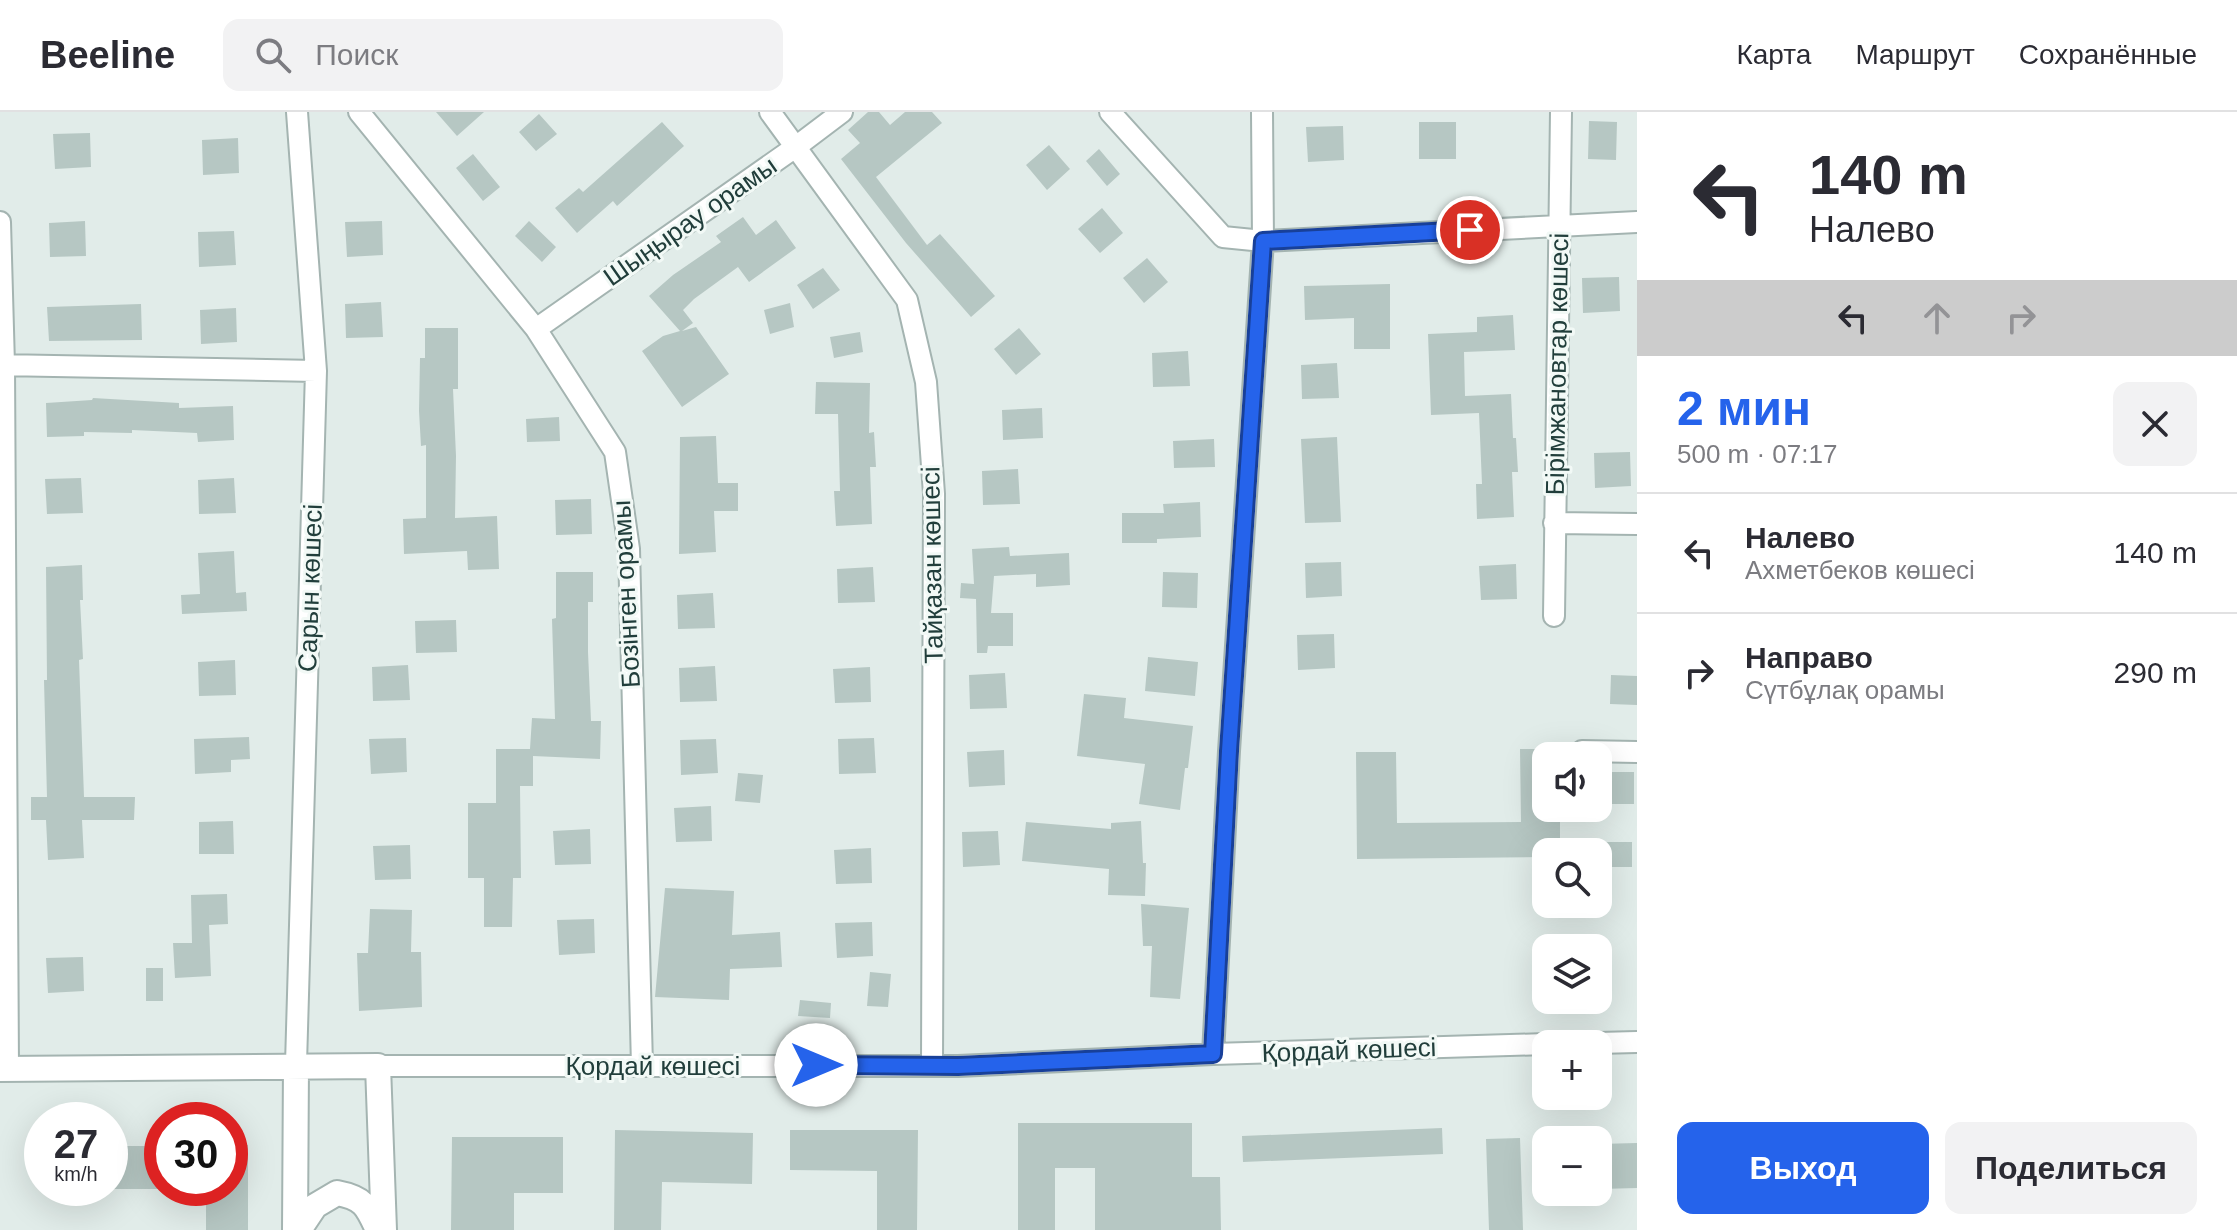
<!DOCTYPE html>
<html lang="ru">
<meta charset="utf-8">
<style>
:root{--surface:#fff;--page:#f2f2f3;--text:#2b2b33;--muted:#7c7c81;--line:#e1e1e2;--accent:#2563eb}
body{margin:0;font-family:Helvetica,sans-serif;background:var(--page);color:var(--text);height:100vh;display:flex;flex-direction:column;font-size:30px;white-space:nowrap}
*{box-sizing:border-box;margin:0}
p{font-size:26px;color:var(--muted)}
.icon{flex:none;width:44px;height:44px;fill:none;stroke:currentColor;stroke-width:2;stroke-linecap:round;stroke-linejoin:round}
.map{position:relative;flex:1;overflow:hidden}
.details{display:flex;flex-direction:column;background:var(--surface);width:600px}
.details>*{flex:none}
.top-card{background:#fff;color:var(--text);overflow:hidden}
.controls{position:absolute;left:1532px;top:630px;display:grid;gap:16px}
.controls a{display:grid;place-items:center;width:80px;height:80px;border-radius:16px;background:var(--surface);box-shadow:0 8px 32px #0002;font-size:40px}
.speed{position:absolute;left:24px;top:990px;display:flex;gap:16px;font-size:40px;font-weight:700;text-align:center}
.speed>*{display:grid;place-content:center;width:104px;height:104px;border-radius:50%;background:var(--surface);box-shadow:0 8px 32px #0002;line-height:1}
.speed small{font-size:20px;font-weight:400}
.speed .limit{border:12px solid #d22;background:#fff;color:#111}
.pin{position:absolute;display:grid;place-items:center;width:68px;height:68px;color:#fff;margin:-34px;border:4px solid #fff;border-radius:50%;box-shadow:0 2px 8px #0007}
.me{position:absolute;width:88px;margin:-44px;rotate:90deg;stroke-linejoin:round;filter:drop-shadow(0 0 6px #0008)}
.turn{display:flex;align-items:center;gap:28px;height:168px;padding:0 40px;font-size:36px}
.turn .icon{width:104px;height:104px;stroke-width:2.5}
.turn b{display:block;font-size:56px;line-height:68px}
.lanes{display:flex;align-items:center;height:76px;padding:0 40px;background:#0003;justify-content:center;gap:40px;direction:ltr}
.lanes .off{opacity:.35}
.round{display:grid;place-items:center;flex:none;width:84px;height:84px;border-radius:16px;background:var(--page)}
.overview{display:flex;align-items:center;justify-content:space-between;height:136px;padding:0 40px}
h1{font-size:48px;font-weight:700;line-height:60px;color:var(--accent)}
.primary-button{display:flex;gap:16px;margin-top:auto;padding:16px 40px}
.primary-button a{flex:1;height:92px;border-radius:16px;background:var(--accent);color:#fff;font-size:32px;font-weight:700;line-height:92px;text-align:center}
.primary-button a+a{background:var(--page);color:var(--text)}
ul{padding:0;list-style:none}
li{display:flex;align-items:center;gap:24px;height:120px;padding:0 40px;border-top:2px solid var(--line)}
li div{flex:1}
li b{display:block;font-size:30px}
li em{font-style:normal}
header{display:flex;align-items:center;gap:48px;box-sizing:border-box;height:112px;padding:0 40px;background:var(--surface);border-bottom:2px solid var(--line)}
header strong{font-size:38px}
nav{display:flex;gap:44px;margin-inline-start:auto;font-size:28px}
.search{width:560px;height:72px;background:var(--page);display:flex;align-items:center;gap:20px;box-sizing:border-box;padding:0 28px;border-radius:16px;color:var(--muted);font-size:30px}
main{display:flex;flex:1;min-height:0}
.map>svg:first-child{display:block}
</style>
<header>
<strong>Beeline</strong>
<div class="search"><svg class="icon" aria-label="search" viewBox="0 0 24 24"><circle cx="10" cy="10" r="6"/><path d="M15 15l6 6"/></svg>Поиск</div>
<nav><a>Карта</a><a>Маршрут</a><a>Сохранённые</a></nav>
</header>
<main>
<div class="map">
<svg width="1637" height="1118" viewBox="0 0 1637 1118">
<rect width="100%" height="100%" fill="#e1ece9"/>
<path fill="#b6c7c3" d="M436,0H484L457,24Z
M868,0H879L890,13L905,0H932L942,11L876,65L927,133L940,122L995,184L971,205L906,131L841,47L860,31L848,18Z
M539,2L557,22L536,39L519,20Z
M1589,9L1617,10L1616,48L1588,47Z
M662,10L684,34L617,94L613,89L577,121L555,96L579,76L583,80Z
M1419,10H1456V47H1419Z
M1343,14L1344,48L1308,50L1306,15Z
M90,21L91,55L55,57L53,22Z
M238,26L239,61L203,63L202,28Z
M1049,33L1070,57L1047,78L1026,53Z
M1099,37L1120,62L1107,74L1086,49Z
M473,42L500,75L483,89L456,56Z
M1102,96L1123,121L1100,141L1078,117Z
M743,105L756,123L776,108L796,136L749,170L738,155L694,187L683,198L693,211L682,219L696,215L729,262L682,295L642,239L663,224L680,219L649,184L673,163L721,130L716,124Z
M85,109L86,144L50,145L49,111Z
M382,109L383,143L347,145L345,110Z
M529,109L556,135L542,150L515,124Z
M234,119L236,153L199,155L198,120Z
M1147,146L1168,170L1144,191L1123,166Z
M823,156L840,178L813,197L797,173Z
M1619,165L1620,199L1583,201L1582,166Z
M1390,172V237H1354V206L1305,208L1304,174Z
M381,190L383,225L346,226L345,192Z
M790,191L794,215L770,222L764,198Z
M141,192L142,228L49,229L47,195Z
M236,196L237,230L201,232L200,198Z
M1513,203L1515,238L1464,240L1465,284L1511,282L1513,326H1516L1518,360H1512L1514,405L1477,407L1476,372H1482L1479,301L1431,303L1428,222L1477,220V205Z
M425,216H458V277H453L456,344L455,406L497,404L499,457L468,458L467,439L404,442L403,407L426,406V333L421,334L419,299L420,246H425Z
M1019,216L1041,242L1016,263L994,237Z
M860,220L863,240L834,246L830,225Z
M1188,239L1190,274L1153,275L1152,241Z
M1337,251L1339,286L1302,287L1301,253Z
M816,270L870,271L869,321L874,320L876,355H870L872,412L836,414L834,379H840L838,302H815Z
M93,286L179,291V296L233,294L234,328L198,330L197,321L132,318V321L84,320V324L47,325L46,291L92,288Z
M1042,296L1043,326L1003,328L1002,298Z
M559,305L560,329L527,330L526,307Z
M716,324L718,371H738V399H714L716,440L679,442L680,325Z
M1337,325L1341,410L1305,411L1301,327Z
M1214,327L1215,355L1174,356L1173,329Z
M1630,340L1631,374L1595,376L1594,341Z
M1018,357L1020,392L983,393L982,359Z
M81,366L83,401L47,402L45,367Z
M234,366L236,401L199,402L198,368Z
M591,387L592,422L556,423L555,388Z
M1200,390L1201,425L1157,427V431H1122V401H1164L1163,392Z
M1009,435L1010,444L1069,441L1070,473L1036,475V462L994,464L991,501H1013V534H988L987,541H977L976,487L960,486L961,471L974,472L972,437Z
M234,439L236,481L246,480L247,499L182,502L181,483L200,482L198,441Z
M1341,450L1342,484L1306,486L1305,451Z
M1516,452L1517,487L1481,488L1479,454Z
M82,453L83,488H80L83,547L79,548L84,685H135L134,708H82L84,746L48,748L46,708H31V685H47L44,568H47L46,455Z
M873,455L875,490L838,491L837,457Z
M556,460H593V490H588V540L591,609H601L600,647L533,644V674H520L521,766H513L512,815H484V766H468V691H496V637H530L532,606L555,607L552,507L556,506Z
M1163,460L1198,461L1197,496L1162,495Z
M713,481L715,516L678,517L677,483Z
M456,508L457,540L416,541L415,509Z
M1334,522L1335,556L1298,558L1297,523Z
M1148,545L1198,550L1195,584L1145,579Z
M235,548L236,583L199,584L198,550Z
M408,553L410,588L373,589L372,555Z
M715,554L717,589L680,590L679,556Z
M870,555L871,590L835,591L833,557Z
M1005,561L1007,596L970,597L969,563Z
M1611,563L1637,564V593L1610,592Z
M1084,582L1126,586L1124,606L1193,614L1188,656H1185L1180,698L1139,692L1145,652L1077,644Z
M249,625L250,647L231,648V660L195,662L194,627Z
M406,626L407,660L371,662L369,627Z
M874,626L876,661L839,662L838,627Z
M716,627L718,661L681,663L680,628Z
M1520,637H1546V696H1560V740H1546V745L1357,747L1356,640H1396L1397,711L1521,710Z
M1004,638L1005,673L969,675L967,640Z
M1601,660H1634V692H1601Z
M738,661L763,663L760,691L735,689Z
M711,694L712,729L676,730L674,696Z
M233,709L234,742H199V710Z
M1141,709L1143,751H1146L1145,784L1108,783L1109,757L1022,749L1026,710L1111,717V711Z
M590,717L591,752L555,753L553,719Z
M998,719L1000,753L963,755L962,720Z
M1602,730H1632V755H1602Z
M410,733L411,767L375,768L373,734Z
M871,736L872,771L836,772L834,738Z
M665,776L734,779L732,823L780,820L782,855L730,857L729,888L655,885Z
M227,782L228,812L209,813L211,864L175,866L173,831H192L191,783Z
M1141,792L1189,796L1180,887L1150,885L1152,834H1143Z
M370,797L412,798L411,840H421L422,895L359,899L357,841H368Z
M594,807L595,841L559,843L557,808Z
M872,810L873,844L837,846L835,811Z
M83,845L84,879L48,881L46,846Z
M146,856H163V889H146Z
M870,860L891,862L888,895L867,894Z
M800,888L831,891L830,906L798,904Z
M1018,1011H1192V1065H1220L1221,1118H1095V1056H1055V1118H1018Z
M1442,1016L1443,1042L1243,1050L1242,1024Z
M615,1018L753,1021L752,1072L662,1070L661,1118H614Z
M790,1018H918L917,1118H877V1059L790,1058Z
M452,1025H563V1081H514V1118H451Z
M1520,1026L1523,1118H1489L1486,1027Z
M1637,1031V1076L1600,1077L1599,1032Z
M230,1033H248V1118H206V1076H230Z
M110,1034H162V1077H110Z"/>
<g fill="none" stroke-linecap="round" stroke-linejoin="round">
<defs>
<path id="minor" d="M359,0L536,217L615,340L629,437L642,954
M770,0L907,188L926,270L934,382L932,952
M1110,0L1223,125L1263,129L1637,110
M0,110L4,253L8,956
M536,217L797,34L842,0
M0,253L316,259
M1554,411L1637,412
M1554,504L1561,0
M1582,639L1637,640
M1558,932L1637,930
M1213,942L1229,639L1263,129L1262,0
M296,952L316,259L297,0
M378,954H958L1213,942L1546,932"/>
<path id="tertiary" d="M0,957L378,954L384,1118
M295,1118L296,952
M299,1118L315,1094L337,1081C364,1086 367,1094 378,1118"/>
</defs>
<use href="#minor" stroke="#a4b4b1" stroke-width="24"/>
<use href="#tertiary" stroke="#a4b4b1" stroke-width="28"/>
<use href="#minor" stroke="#fff" stroke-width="20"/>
<use href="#tertiary" stroke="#fff" stroke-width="24"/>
</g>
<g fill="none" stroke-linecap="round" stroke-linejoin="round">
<defs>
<path id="route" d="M816,953L958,954L1213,942L1229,639L1263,129L1470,118"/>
</defs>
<use href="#route" stroke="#184099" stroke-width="20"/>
<use href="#route" stroke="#2563eb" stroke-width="14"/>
</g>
<g text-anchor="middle" stroke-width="6" stroke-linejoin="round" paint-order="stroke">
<g font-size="26" fill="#213e3b" stroke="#f2f9f6">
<text transform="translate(690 109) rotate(-35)" y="9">Шыңырау орамы</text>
<text transform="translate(1557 252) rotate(-89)" y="9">Бірімжановтар көшесі</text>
<text transform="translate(932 453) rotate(-91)" y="9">Тайқазан көшесі</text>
<text transform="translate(310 476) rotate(-88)" y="9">Сарын көшесі</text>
<text transform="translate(626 482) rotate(-93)" y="9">Бозінген орамы</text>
<text transform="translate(1349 938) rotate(-2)" y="9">Қордай көшесі</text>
<text x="653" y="963">Қордай көшесі</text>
</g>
</g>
</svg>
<div class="controls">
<a><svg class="icon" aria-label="sound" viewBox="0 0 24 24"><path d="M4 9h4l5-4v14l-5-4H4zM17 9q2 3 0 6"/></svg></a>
<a><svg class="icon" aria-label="search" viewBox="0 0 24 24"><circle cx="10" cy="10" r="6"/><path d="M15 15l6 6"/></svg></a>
<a><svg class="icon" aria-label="layers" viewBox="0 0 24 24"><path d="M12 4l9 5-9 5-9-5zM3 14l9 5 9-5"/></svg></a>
<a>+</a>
<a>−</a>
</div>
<div class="speed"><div>27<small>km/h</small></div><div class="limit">30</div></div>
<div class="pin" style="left:1470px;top:118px;background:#d93025"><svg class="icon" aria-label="arrive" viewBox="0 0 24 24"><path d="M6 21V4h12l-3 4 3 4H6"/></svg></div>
<svg class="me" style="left:816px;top:953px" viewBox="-20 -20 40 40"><circle r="19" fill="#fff"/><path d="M0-13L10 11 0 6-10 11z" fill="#2563eb"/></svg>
</div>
<section class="details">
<div class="top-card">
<div class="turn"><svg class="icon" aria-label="left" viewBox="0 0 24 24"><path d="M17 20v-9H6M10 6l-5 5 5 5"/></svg><div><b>140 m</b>Налево</div></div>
<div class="lanes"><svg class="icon" aria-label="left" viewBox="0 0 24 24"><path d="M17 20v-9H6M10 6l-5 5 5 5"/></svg><svg class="icon off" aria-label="ahead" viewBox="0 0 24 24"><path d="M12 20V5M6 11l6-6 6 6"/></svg><svg class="icon off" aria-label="right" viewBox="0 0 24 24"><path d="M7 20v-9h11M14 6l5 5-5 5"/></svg></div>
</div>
<div class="overview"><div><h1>2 мин</h1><p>500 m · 07:17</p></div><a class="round"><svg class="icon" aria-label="close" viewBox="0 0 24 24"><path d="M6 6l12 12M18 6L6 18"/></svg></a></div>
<ul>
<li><svg class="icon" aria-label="left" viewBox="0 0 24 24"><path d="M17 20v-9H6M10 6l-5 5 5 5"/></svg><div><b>Налево</b><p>Ахметбеков көшесі</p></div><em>140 m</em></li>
<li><svg class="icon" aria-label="right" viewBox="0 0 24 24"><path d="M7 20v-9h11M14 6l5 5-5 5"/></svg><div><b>Направо</b><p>Cүтбұлақ орамы</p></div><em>290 m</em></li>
</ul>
<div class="primary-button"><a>Выход</a><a>Поделиться</a></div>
</section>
</main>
